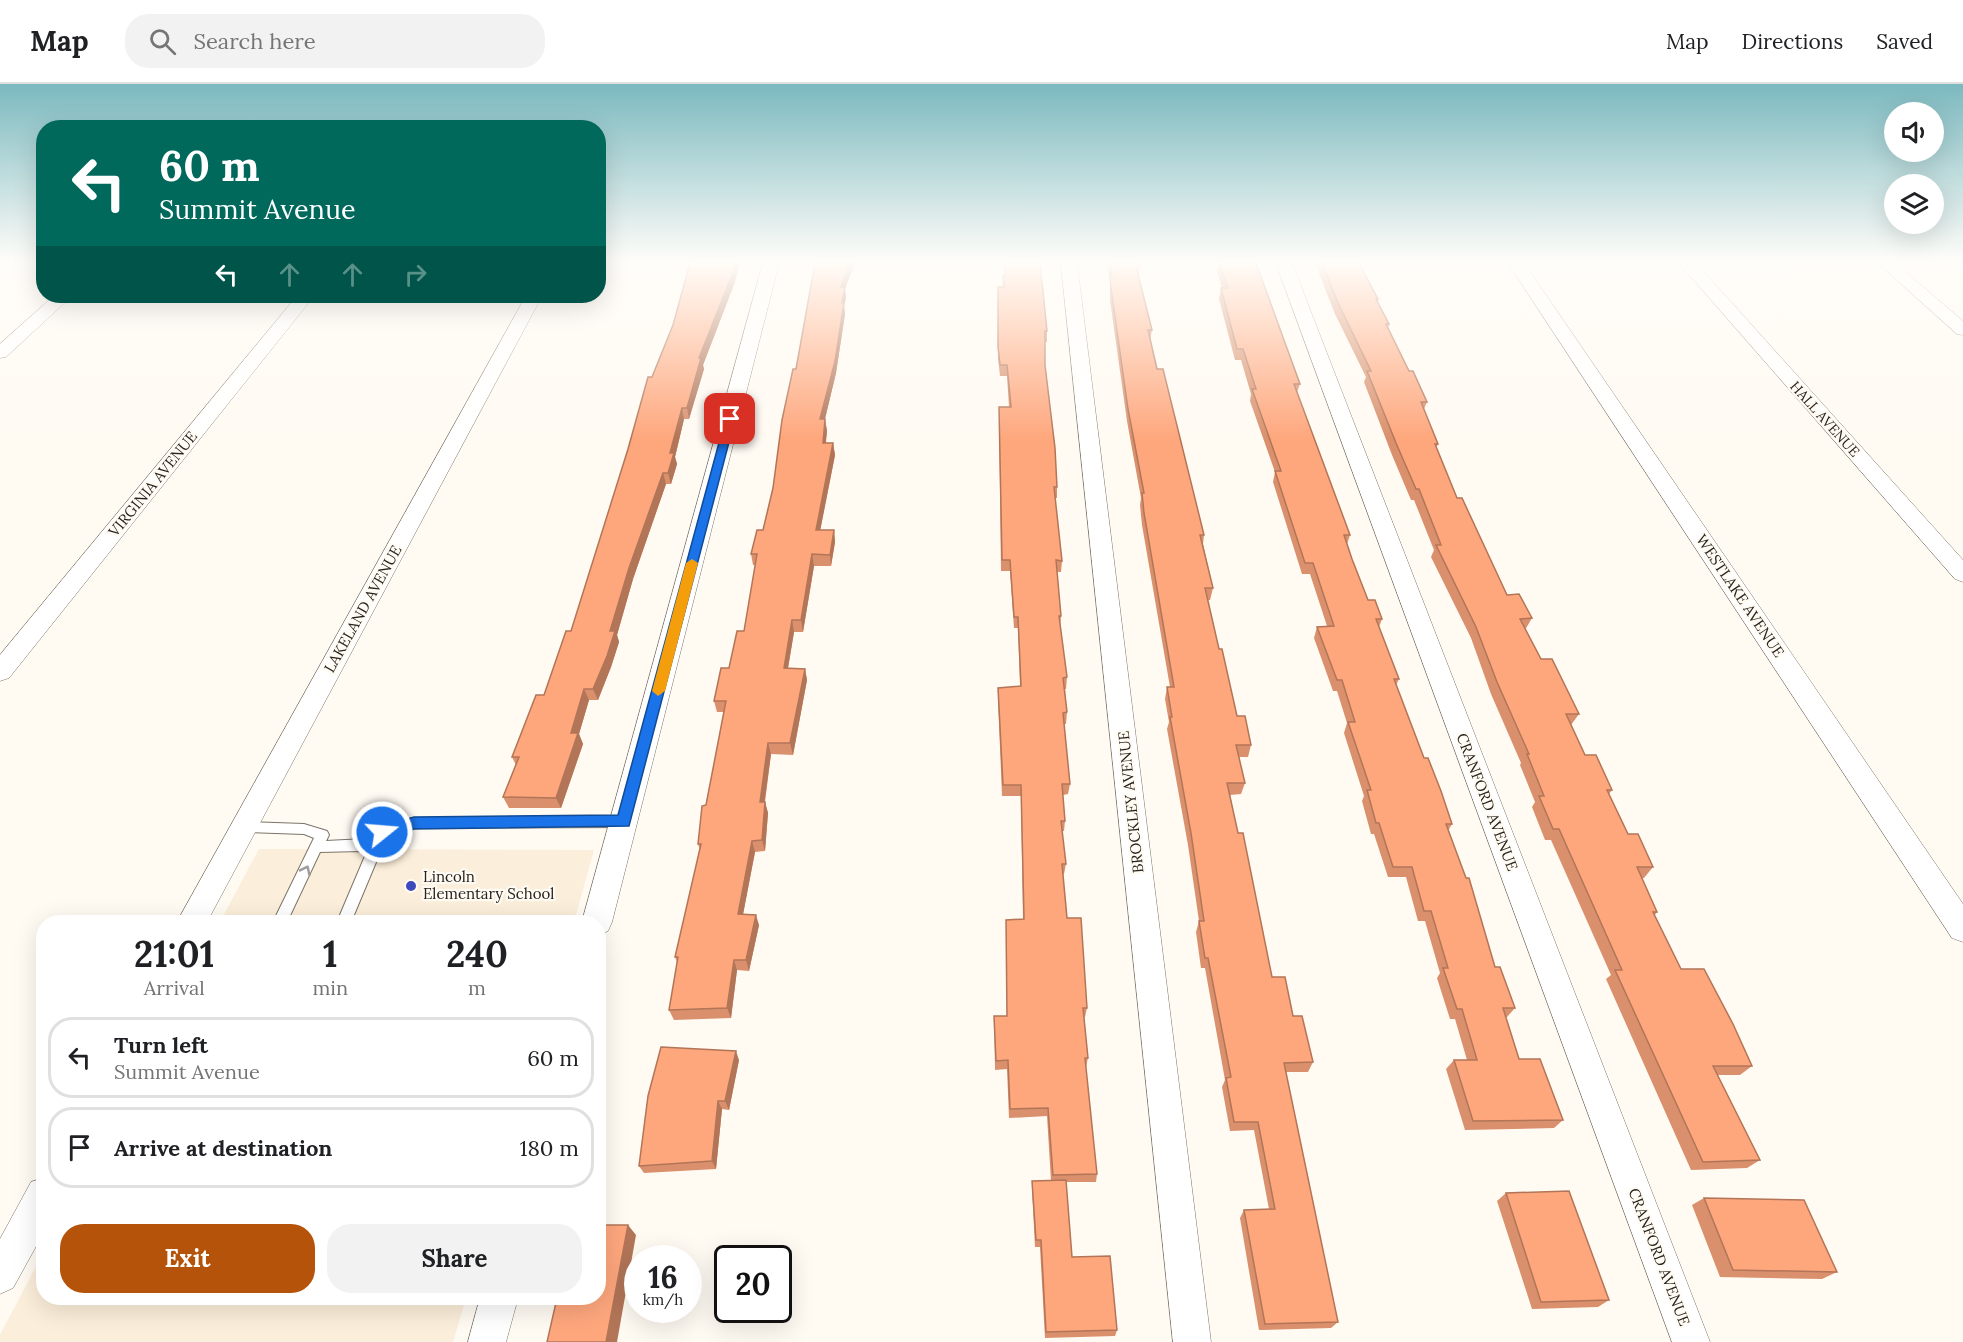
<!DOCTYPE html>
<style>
:root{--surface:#fff;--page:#f2f2f2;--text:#202124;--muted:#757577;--line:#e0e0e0;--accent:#b45309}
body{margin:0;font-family:Lora,serif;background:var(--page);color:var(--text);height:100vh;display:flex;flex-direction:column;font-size:22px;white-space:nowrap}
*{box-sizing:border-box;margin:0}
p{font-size:20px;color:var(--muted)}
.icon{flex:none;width:33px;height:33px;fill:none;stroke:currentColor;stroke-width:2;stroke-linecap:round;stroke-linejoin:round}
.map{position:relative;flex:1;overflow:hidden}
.drawer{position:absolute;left:36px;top:831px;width:570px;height:390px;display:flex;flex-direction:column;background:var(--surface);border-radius:24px;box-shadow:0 6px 24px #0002}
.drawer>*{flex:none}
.guide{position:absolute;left:36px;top:36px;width:570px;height:183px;border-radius:24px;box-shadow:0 6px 24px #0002;background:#00695c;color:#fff;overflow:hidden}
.fabs{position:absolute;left:1884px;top:18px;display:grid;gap:12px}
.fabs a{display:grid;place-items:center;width:60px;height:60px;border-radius:50%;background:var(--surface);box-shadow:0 6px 24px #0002;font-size:30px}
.speed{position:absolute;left:624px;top:1161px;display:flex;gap:12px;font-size:30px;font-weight:700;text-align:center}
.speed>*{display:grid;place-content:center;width:78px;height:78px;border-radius:50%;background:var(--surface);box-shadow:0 6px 24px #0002;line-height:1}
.speed small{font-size:15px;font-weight:400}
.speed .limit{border:3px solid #111;border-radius:9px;background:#fff;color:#111}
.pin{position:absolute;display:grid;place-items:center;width:51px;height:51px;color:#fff;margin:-26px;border-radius:12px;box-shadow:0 3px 9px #0006}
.me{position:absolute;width:66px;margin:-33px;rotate:73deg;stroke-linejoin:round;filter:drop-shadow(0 0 4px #0008)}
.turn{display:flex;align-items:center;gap:21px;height:126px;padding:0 24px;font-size:27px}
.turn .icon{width:78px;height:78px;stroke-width:2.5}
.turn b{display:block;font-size:42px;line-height:51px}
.lanes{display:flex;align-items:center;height:57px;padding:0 24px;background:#0003;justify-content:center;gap:30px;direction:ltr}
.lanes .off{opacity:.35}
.eta{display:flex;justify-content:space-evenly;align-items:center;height:102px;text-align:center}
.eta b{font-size:36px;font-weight:700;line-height:42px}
.button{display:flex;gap:12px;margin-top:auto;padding:12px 24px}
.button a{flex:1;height:69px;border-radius:24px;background:var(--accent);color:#fff;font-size:24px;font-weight:700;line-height:69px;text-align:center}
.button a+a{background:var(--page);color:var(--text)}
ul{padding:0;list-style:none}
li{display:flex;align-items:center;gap:18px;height:81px;margin:0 12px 9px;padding:0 12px;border:3px solid var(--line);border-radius:24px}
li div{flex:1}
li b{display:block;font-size:22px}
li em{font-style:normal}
header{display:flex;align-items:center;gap:36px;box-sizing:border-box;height:84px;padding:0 30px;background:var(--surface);border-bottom:2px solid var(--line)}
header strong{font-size:28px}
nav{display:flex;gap:33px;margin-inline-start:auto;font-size:21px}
.search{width:420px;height:54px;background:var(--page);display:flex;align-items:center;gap:15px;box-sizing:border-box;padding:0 21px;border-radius:24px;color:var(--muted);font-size:22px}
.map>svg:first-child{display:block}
</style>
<header>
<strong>Map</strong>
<div class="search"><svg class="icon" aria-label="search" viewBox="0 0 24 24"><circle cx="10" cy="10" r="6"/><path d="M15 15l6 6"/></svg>Search here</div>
<nav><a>Map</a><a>Directions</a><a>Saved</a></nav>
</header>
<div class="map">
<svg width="1963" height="1258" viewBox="0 0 1963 1258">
<rect width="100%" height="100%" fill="#fffaf2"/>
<path fill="#fbeeda" d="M259,765L594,766L574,838H220Z
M43,1169L44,1214H466L453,1258H0V1251Z"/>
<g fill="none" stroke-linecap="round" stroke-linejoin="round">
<defs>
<path id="lane" d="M624,733L629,734L631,738L629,742L624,743L414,744L387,752L351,838H337L365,772L361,767L320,768L287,838H273L314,754L304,750L244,748L239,747L237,743L239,739L244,738L304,740L327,747L329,751L326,757L365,755L371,759L377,744L414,734Z"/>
<path id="street" d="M763,179H779L612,838L608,847L598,851V838H582Z
M1061,179H1077L1211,1258H1173Z
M1276,179H1292L1710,1258H1672Z
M1508,179H1524L1963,820V858L1952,854Z
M1679,179H1696L1963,476V498L1955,495Z
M1878,179H1895L1963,237V251L1957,250Z
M54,212H72L6,273L0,274V260Z
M297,212H314L9,594L0,597V571Z
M526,212H542L207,838H177Z
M44,1094V1148L13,1204L0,1210V1155L31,1098Z
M480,1214H518L506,1258H468Z"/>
</defs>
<use href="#lane" stroke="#7c7468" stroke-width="2"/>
<use href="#street" stroke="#7c7468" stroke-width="1"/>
<use href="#lane" fill="#fff" fill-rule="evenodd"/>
<use href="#street" fill="#fff" fill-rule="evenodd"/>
</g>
<path fill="#da906c" d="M1005,179H1040L1047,247V258H1045V281L1057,403V414H1055L1062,477L1061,488H1057L1061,532L1060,543L1067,593L1066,605H1065L1067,628L1066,640H1064L1070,700L1068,710L1063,711L1065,737L1064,747H1062L1066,780L1064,790H1063L1067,834L1087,924L1085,933H1084L1088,974L1086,983L1097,1090L1096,1098H1066L1072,1173L1117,1246L1115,1252L1045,1254L1040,1163H1035L1032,1105V1097H1051L1047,1032L1009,1034L1007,985L995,986L994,932H1007L1006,836L1023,835L1021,712H1002L998,615V604L1020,602L1018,544H1014L1010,487H1001L999,323H1009L1007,292H1000L998,274V203H1003V192H1005Z
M1106,179H1139L1140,182L1138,194L1152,246L1150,257L1157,285L1204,451L1203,460L1213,504L1210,516H1208L1219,565L1237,632L1251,661L1248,673H1239L1245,699L1241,710L1230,711L1238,749L1272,893L1293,932L1313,978L1308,988H1286L1338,1238L1331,1244L1259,1246L1240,1134L1244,1126L1269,1125L1254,1046L1230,1047L1222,1003L1225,996L1205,884H1201L1196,848L1199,837L1188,761L1167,645L1169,638L1165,615L1167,603H1170L1142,441L1140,421L1141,414L1127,337L1110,216V196Z
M1219,179H1256L1300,300L1297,308L1350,451L1347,460L1352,475L1368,516L1382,535L1379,543L1399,595L1396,601L1424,674L1452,740L1448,747L1495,883L1515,924L1507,933H1506L1519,975L1563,1036L1554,1044L1465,1046L1446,985L1454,976H1467L1455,935H1450L1437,894L1440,889L1425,837H1418L1406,793H1388L1374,750H1371L1362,717L1364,712L1344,649L1347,639L1337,607H1333L1314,554L1317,543L1327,542L1310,490H1302L1273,398L1275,388L1250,317L1251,310L1241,276H1235L1219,215L1221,204H1222L1217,188Z
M1315,179H1359L1378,215L1377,219L1389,240L1388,245L1409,287L1427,318L1424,325L1438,360L1436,364L1457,414L1507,511L1532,534L1525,546L1541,575L1579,630L1571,641L1585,671L1612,706L1609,710L1628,750L1653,783L1644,794H1641L1657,828L1654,832L1681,885L1752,982L1740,991H1717L1760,1076L1747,1084L1691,1086L1606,895L1611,891L1551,756H1545L1532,723L1535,718L1520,681L1521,679L1491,610L1471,554L1431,473L1434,466L1414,416H1411L1392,371L1364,298L1366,293L1335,230Z
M735,198L703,281L704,285L689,335H684L675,373L677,380L671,400H666L633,495L617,551L619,558L611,583L598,616H589L579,650L583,660L561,724H509L503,713L516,681L512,673L544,611L571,547L652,293Z
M845,205L846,214L844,222L845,230L836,289L825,335L827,347L826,359H833L835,371L820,446H834L835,458L831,482H814L803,548H794L788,584L805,585L807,596L793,671L771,670L765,718L768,729L765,767L755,768L743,830L759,841L749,887L737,886L731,934L674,936L669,926L677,878L675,873L700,766L698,760L724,628H717L714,617L729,584L744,547L755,481H753L751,470L763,446L773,404L796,285Z
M739,976L729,1026L722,1025L716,1085L644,1089L639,1082Z
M1506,1109L1609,1216L1598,1223L1532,1225L1497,1117Z
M1704,1114L1837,1188L1822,1195L1720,1193L1692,1121Z"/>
<path fill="#b27558" d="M735,179H740L735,198L703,281L704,285L689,335L687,324L699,274Z
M850,179H855L845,205L846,214L844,222L845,230L836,289L822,347L820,335L842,219L841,203Z
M682,324L684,335L675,373L677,380L671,400L668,389L670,369Z
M825,335L827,347L824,371L823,359Z
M833,359L835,371L818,458L816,446Z
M663,389L666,400L633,495L617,551L619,558L611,583L598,616L593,605L629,484Z
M834,446L835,458L831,482L830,471Z
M812,470L814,482L803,548L801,536Z
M792,536L794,548L786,596L784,584Z
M805,585L807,596L793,671L790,659Z
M584,605L589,616L579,650L583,660L561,724L556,714L571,649Z
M768,659L771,670L763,729L760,718Z
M765,718L768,729L765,767L762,756Z
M752,757L755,768L741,841L738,830Z
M756,831L759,841L749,887L746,876Z
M734,876L737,886L731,934L727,924Z
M736,967L739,976L729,1026L725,1017Z
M718,1017L722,1025L716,1085L712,1077Z
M628,1141L636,1151L617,1258H606Z"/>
<path fill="#fea77d" stroke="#b27558" stroke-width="1.5" d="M690,179H735L733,188L699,274H701L687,324H682L670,369H674L668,389H663L629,484L610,547H615L607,572L593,605H584L571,649H578L556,714L503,713L519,673H512L536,611H544L566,547H571L628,365L648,293H652L673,241Z
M815,179H850L841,203H845L842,219L844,218L835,277L820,335H825L823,359H833L816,446H834L830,471L812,470L801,536H792L784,584L805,585L790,659H768L760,718H765L762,756L752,757L738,830L756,831L746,876H734L727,924L669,926L678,873H675L701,760H698L702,722L706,721L726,617H714L721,584H729L737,547H744L757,470H751L757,446H763L773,404L782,336L793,285H796Z
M1005,179H1040L1047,247H1045V281L1055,364L1057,403H1054L1062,477L1056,476L1061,532H1059L1067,593L1063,594L1067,628L1063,629L1070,700H1062L1065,737H1061L1066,780H1062L1067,834H1081L1087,924H1083L1088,974H1085L1097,1090L1053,1091L1048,1024L1010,1025L1008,976L996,977L994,932H1007L1006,836L1024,835L1021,701H1003L998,604L1021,602L1018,533H1014L1010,476H1002L999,323H1011L1007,281H1000L998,263V203H1004L1003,192H1005Z
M1110,179H1139L1140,182H1136L1152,246H1148L1157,285H1163L1204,451H1200L1213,504H1205L1219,565H1222L1237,632H1245L1251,661H1236L1245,699H1227L1238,749H1243L1272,893H1285L1293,932H1302L1313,978L1284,979L1338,1238L1265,1240L1244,1126L1275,1125L1258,1038H1234L1226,994L1231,993L1208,874H1205L1199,837H1204L1191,749L1170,633H1172L1167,603H1174L1144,429L1142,409H1144L1128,325L1111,204L1110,193H1112Z
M1219,179H1256L1300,300H1294L1350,451H1344L1352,475L1368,516H1375L1382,535H1376L1399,595H1394L1424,674H1428L1441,707L1452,740H1446L1466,794H1469L1495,883H1500L1515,924H1503L1519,975H1540L1563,1036L1473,1037L1454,976H1477L1462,925H1457L1443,884H1448L1431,827H1424L1412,783H1393L1379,739H1376L1367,706H1371L1348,638H1355L1342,596H1337L1317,543L1334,542L1313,479H1305L1275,387H1281L1252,305H1256L1243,265H1237L1221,204H1228Z
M1322,179H1359L1378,215H1376L1389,240H1386L1409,287H1413L1427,318H1421L1438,360H1435L1457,414H1462L1507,511L1519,510L1532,534L1520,535L1541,575H1552L1579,630H1566L1585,671H1596L1612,706H1607L1628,750H1638L1653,783H1637L1657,828H1653L1681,885H1704L1733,940L1752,982H1713L1760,1076L1703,1078L1615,886H1622L1559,745H1553L1539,712H1544L1527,670H1529L1497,598L1476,543L1436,461H1441L1419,405H1416L1396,359L1367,287H1371L1338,219Z
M661,963L736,967L725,1017H718L712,1077L639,1082L648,1012Z
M1066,1096L1072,1173L1110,1172L1117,1246L1046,1248L1041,1156H1036L1032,1097Z
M1569,1107L1609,1216L1541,1218L1506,1109Z
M1704,1114L1804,1116L1837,1188L1733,1186Z
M598,1141H628L606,1258H547L557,1214H598Z"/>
<defs><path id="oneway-chevron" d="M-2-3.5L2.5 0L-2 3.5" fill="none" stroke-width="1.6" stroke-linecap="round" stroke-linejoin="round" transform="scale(1.5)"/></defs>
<use stroke="#9d9c9a" href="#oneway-chevron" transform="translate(306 786) rotate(-64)"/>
<linearGradient id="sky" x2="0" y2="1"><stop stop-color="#7bb9bf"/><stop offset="0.5" stop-color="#fffdf9"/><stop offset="1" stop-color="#fffdf9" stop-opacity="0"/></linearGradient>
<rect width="1963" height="355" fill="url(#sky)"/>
<path fill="#1a73e8" stroke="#114b97" stroke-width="1.5" d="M726,333L735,335L629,742L414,745L382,755L377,753L375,748L377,744L414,733L618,731Z"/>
<path fill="#f59e0b" d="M692,475L698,479L665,607L658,612L652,607L686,479Z"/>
<circle fill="#3d4abe" stroke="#fffaf2" stroke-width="2" cx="411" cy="802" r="6"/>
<g text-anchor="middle" stroke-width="4.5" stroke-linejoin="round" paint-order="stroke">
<g font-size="14" fill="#26231e" stroke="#fffaf2">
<text transform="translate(1825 335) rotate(48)" y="5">HALL AVENUE</text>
</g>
<g font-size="15" fill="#26231e" stroke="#fffaf2">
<text transform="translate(153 400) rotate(-51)" y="5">VIRGINIA AVENUE</text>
<text transform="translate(1740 512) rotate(56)" y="5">WESTLAKE AVENUE</text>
<text transform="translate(363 525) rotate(-61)" y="5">LAKELAND AVENUE</text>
<text transform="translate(1131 718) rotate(-96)" y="5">BROCKLEY AVENUE</text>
<text transform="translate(1487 718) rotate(69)" y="5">CRANFORD AVENUE</text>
<text transform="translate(1659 1173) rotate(69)" y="5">CRANFORD AVENUE</text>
</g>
<g font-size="15" fill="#26231e" stroke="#fffaf2" text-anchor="start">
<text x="423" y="798">Lincoln<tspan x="423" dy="17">Elementary School</tspan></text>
</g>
</g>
</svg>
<div class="fabs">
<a><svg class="icon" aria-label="sound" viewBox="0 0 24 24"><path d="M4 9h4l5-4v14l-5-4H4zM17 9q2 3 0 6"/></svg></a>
<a><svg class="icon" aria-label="layers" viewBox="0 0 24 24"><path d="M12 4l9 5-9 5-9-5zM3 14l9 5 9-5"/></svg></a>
</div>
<div class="speed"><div>16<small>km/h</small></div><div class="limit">20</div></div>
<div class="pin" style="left:730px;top:335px;background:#d93025"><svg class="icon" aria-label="arrive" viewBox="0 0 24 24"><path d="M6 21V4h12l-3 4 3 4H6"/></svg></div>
<svg class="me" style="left:382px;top:748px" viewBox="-20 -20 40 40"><circle r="17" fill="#1a73e8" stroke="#fff" stroke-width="3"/><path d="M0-11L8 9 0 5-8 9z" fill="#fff"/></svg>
<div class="guide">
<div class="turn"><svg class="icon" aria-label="left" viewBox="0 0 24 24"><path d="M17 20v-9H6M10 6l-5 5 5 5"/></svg><div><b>60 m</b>Summit Avenue</div></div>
<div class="lanes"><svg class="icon" aria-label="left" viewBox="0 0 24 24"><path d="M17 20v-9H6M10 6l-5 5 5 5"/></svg><svg class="icon off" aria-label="ahead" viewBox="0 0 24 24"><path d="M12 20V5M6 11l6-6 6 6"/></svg><svg class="icon off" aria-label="ahead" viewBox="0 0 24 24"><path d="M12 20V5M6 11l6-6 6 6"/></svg><svg class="icon off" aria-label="right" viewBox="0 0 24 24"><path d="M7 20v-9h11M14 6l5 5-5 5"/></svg></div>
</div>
<section class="drawer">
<div class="eta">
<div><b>21:01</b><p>Arrival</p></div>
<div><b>1</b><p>min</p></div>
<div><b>240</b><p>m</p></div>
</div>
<ul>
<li><svg class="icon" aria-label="left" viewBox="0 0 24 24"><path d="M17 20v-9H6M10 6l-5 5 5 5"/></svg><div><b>Turn left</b><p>Summit Avenue</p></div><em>60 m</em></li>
<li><svg class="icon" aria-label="arrive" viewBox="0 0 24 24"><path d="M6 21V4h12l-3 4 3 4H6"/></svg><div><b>Arrive at destination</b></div><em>180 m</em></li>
</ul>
<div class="button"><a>Exit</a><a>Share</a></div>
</section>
</div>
